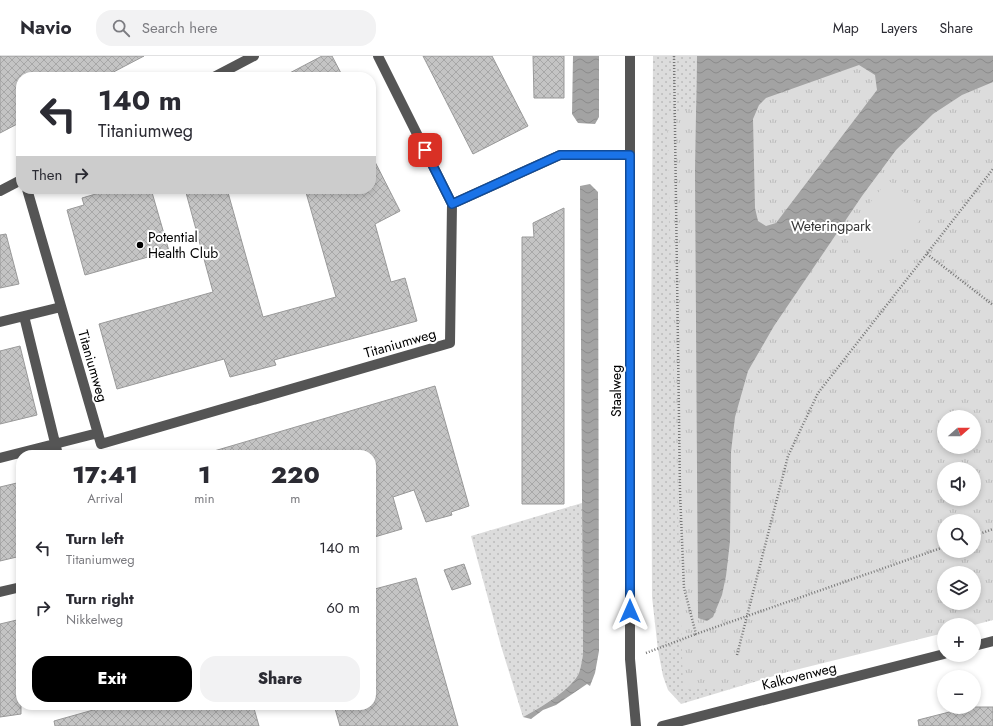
<!DOCTYPE html>
<meta charset="utf-8">
<style>
:root{--surface:#fff;--page:#f2f2f3;--text:#2b2b33;--muted:#7c7c81;--line:#e1e1e2;--accent:#000}
body{margin:0;font-family:Jost,sans-serif;background:var(--page);color:var(--text);height:100vh;display:flex;flex-direction:column;font-size:15px;white-space:nowrap}
*{box-sizing:border-box;margin:0}
p{font-size:13px;color:var(--muted)}
.icon{flex:none;width:22px;height:22px;fill:none;stroke:currentColor;stroke-width:2;stroke-linecap:round;stroke-linejoin:round}
.map{position:relative;flex:1;overflow:hidden}
.drawer{position:absolute;left:16px;top:394px;width:360px;height:260px;display:flex;flex-direction:column;background:var(--surface);border-radius:16px;box-shadow:0 2px 6px #0003}
.drawer>*{flex:none}
.banner{position:absolute;left:16px;top:16px;width:360px;height:122px;border-radius:16px;box-shadow:0 2px 6px #0003;background:#fff;color:var(--text);overflow:hidden}
.needle{width:26px;rotate:69deg}
.fabs{position:absolute;left:937px;top:354px;display:grid;gap:8px}
.fabs a{display:grid;place-items:center;width:44px;height:44px;border-radius:50%;background:var(--surface);box-shadow:0 2px 6px #0003;font-size:20px}
.pin{position:absolute;display:grid;place-items:center;width:34px;height:34px;color:#fff;margin:-17px;border-radius:8px;box-shadow:0 2px 6px #0006}
.me{position:absolute;width:44px;margin:-22px;rotate:0deg;stroke-linejoin:round;filter:drop-shadow(0 0 3px #0008)}
.turn{display:flex;align-items:center;gap:14px;height:84px;padding:0 16px;font-size:18px}
.turn .icon{width:52px;height:52px;stroke-width:2.5}
.turn b{display:block;font-size:28px;line-height:34px}
.then{display:flex;align-items:center;height:38px;padding:0 16px;background:#0003;gap:8px;font-size:15px}
.eta{display:flex;justify-content:space-evenly;align-items:center;height:68px;text-align:center}
.eta b{font-size:24px;font-weight:800;line-height:28px}
.primary-button{display:flex;gap:8px;margin-top:auto;padding:8px 16px}
.primary-button a{flex:1;height:46px;border-radius:16px;background:var(--accent);color:#fff;font-size:16px;font-weight:800;line-height:46px;text-align:center}
.primary-button a+a{background:var(--page);color:var(--text)}
ul{padding:0;list-style:none}
li{display:flex;align-items:center;gap:12px;height:60px;padding:0 16px}
li div{flex:1}
li b{display:block;font-size:15px}
li em{font-style:normal}
header{display:flex;align-items:center;gap:24px;box-sizing:border-box;height:56px;padding:0 20px;background:var(--surface);border-bottom:1px solid var(--line)}
header strong{font-size:19px}
nav{display:flex;gap:22px;margin-inline-start:auto;font-size:14px}
.search{width:280px;height:36px;background:var(--page);display:flex;align-items:center;gap:10px;box-sizing:border-box;padding:0 14px;border-radius:16px;color:var(--muted);font-size:15px}
.map>svg:first-child{display:block}
</style>
<header>
<strong>Navio</strong>
<div class="search"><svg class="icon" aria-label="search" viewBox="0 0 24 24"><circle cx="10" cy="10" r="6"/><path d="M15 15l6 6"/></svg>Search here</div>
<nav><a>Map</a><a>Layers</a><a>Share</a></nav>
</header>
<div class="map">
<svg width="993" height="670" viewBox="0 0 993 670">
<defs>
<pattern id="grass-dots" width="8" height="8" patternUnits="userSpaceOnUse"><rect width="8" height="8" fill="#dcdcdc"/><path d="M2 2h.1M6 6h.1" fill="none" stroke="#bbb" stroke-width="1.8" stroke-linecap="round"/></pattern>
<pattern id="park-tufts" width="24" height="20" patternUnits="userSpaceOnUse"><rect width="24" height="20" fill="#dcdcdc"/><path d="M3 7l-1-3M5 7V3M7 7l1-3M15 17l-1-3M17 17v-4M19 17l1-3" fill="none" stroke="#bbb"/></pattern>
<pattern id="water-waves" width="16" height="10" patternUnits="userSpaceOnUse"><rect width="16" height="10" fill="#a3a3a3"/><path d="M0 5q4-4 8 0t8 0" fill="none" stroke="#8b8b8b"/></pattern>
<pattern id="building-cross-hatch" width="8" height="8" patternUnits="userSpaceOnUse"><rect width="8" height="8" fill="#c4c4c4"/><path d="M0 0l8 8M0 8l8-8" fill="none" stroke="#a7a7a7"/></pattern>
</defs>
<rect width="100%" height="100%" fill="#fff"/>
<path fill="url(#grass-dots)" fill-rule="evenodd" d="M653,0H697L695,115L742,530L974,495L993,554L681,648L668,634L663,620L658,594L652,541L651,295ZM944,517H974V547H944Z
M582,447L583,598C582,604 581,611 579,617C571,634 540,652 523,661L501,590L471,480Z"/>
<path fill="url(#park-tufts)" fill-rule="evenodd" d="M993,0V564L974,569H944V577L727,631L683,634L667,62L797,9ZM944,361H974V391H944ZM944,413H974V443H944ZM944,465H974V495H944ZM944,517H974V547H944Z"/>
<path fill="#dcdcdc" d="M888,124L927,155L882,212L843,181Z"/>
<path fill="url(#water-waves)" fill-rule="evenodd" d="M573,0H599V61L595,68L578,67L572,58Z
M697,0H993V26L962,39L933,58L896,94L862,140L774,270L748,315L735,361L731,396L730,485L726,520L722,539L713,561L707,565L698,562L695,115ZM859,9L875,19L877,34L776,167L766,170L758,165L755,152L753,63L759,49L766,42Z
M590,128L598,136L599,595L595,617L590,630L587,628L556,649L543,654L531,663L523,661C540,652 571,634 579,617C581,611 582,604 583,598L580,130Z"/>
<path fill="url(#building-cross-hatch)" stroke="#999" d="M0,0H144L104,21H21V66L0,77Z
M322,0H332L343,21H282Z
M423,0H492L528,70L473,98Z
M533,0H564V42H534Z
M371,98L400,155L375,168L391,226L405,222L417,265L274,304L276,309L230,321L224,303L117,333L99,268L213,236L185,133H227L263,261L336,241L305,133H371Z
M113,133H151L169,195L85,219L67,154L84,149L82,142Z
M564,152V448H522V181H534L533,167Z
M6,178L19,228L0,232V179Z
M20,290L37,359L0,368V295Z
M435,330L469,450L451,456L452,459L426,466L414,434L393,441L402,473L371,482V399H215L214,395Z
M21,426V500L0,505V431Z
M464,508L471,528L452,534L444,514Z
M416,522L458,670H340L334,649H371V534Z
M21,563V658L0,661V568Z
M111,649H253L259,670H55L54,665Z
M969,651H993V670H919L918,664Z"/>
<g fill="none" stroke-linecap="round" stroke-linejoin="round">
<path stroke="#777" stroke-width="2.5" stroke-dasharray="1 2" stroke-linecap="butt" d="M674,0L680,436L684,532L696,578L944,491
M927,198L993,249
M974,480L993,473
M646,597L696,578
M737,599L788,400L818,337L993,113"/>
<path stroke="#555" stroke-width="10" d="M378,0L452,148
M630,0V603L636,670
M214,21L254,0
M27,133L101,388L450,287L452,148L560,99H630
M0,135L21,124
M24,260L58,399
M0,266L61,251
M0,402L98,377
M0,536L21,531
M974,590L993,585
M662,670L944,598"/>
</g>
<g fill="none" stroke-linecap="round" stroke-linejoin="round">
<defs>
<path id="route" d="M425,94L452,148L560,99H630V555"/>
</defs>
<use href="#route" stroke="#114b97" stroke-width="10"/>
<use href="#route" stroke="#1a73e8" stroke-width="7"/>
</g>
<circle fill="#000" stroke="#fff" stroke-width="1.5" cx="140" cy="189" r="4"/>
<g text-anchor="middle" stroke-width="4" stroke-linejoin="round" paint-order="stroke">
<g font-size="14" fill="#333" stroke="#fff">
<text x="831" y="175">Weteringpark</text>
</g>
<g font-size="14" fill="#000" stroke="#fff" text-anchor="start">
<text x="148" y="186">Potential<tspan x="148" dy="16">Health Club</tspan></text>
</g>
<g font-size="14" fill="#000" stroke="#fff">
<text transform="translate(400 287) rotate(-16)" y="5">Titaniumweg</text>
<text transform="translate(93 310) rotate(74)" y="5">Titaniumweg</text>
<text transform="translate(616 335) rotate(-90)" y="5">Staalweg</text>
<text transform="translate(799 620) rotate(-14)" y="5">Kalkovenweg</text>
</g>
</g>
</svg>
<div class="fabs">
<a><svg class="needle" viewBox="-14 -14 28 28"><path d="M0-13l5 13h-10z" fill="#e53935"/><path d="M0 13l5-13h-10z" fill="#7c7c81"/></svg></a>
<a><svg class="icon" aria-label="sound" viewBox="0 0 24 24"><path d="M4 9h4l5-4v14l-5-4H4zM17 9q2 3 0 6"/></svg></a>
<a><svg class="icon" aria-label="search" viewBox="0 0 24 24"><circle cx="10" cy="10" r="6"/><path d="M15 15l6 6"/></svg></a>
<a><svg class="icon" aria-label="layers" viewBox="0 0 24 24"><path d="M12 4l9 5-9 5-9-5zM3 14l9 5 9-5"/></svg></a>
<a>+</a>
<a>−</a>
</div>
<div class="pin" style="left:425px;top:94px;background:#d93025"><svg class="icon" aria-label="arrive" viewBox="0 0 24 24"><path d="M6 21V4h12l-3 4 3 4H6"/></svg></div>
<svg class="me" style="left:630px;top:555px" viewBox="-20 -20 40 40"><path d="M0-17L14 15 0 8-14 15z" fill="#1a73e8" stroke="#fff" stroke-width="4"/></svg>
<div class="banner">
<div class="turn"><svg class="icon" aria-label="left" viewBox="0 0 24 24"><path d="M17 20v-9H6M10 6l-5 5 5 5"/></svg><div><b>140 m</b>Titaniumweg</div></div>
<div class="then">Then<svg class="icon" aria-label="right" viewBox="0 0 24 24"><path d="M7 20v-9h11M14 6l5 5-5 5"/></svg></div>
</div>
<section class="drawer">
<div class="eta">
<div><b>17:41</b><p>Arrival</p></div>
<div><b>1</b><p>min</p></div>
<div><b>220</b><p>m</p></div>
</div>
<ul>
<li><svg class="icon" aria-label="left" viewBox="0 0 24 24"><path d="M17 20v-9H6M10 6l-5 5 5 5"/></svg><div><b>Turn left</b><p>Titaniumweg</p></div><em>140 m</em></li>
<li><svg class="icon" aria-label="right" viewBox="0 0 24 24"><path d="M7 20v-9h11M14 6l5 5-5 5"/></svg><div><b>Turn right</b><p>Nikkelweg</p></div><em>60 m</em></li>
</ul>
<div class="primary-button"><a>Exit</a><a>Share</a></div>
</section>
</div>
